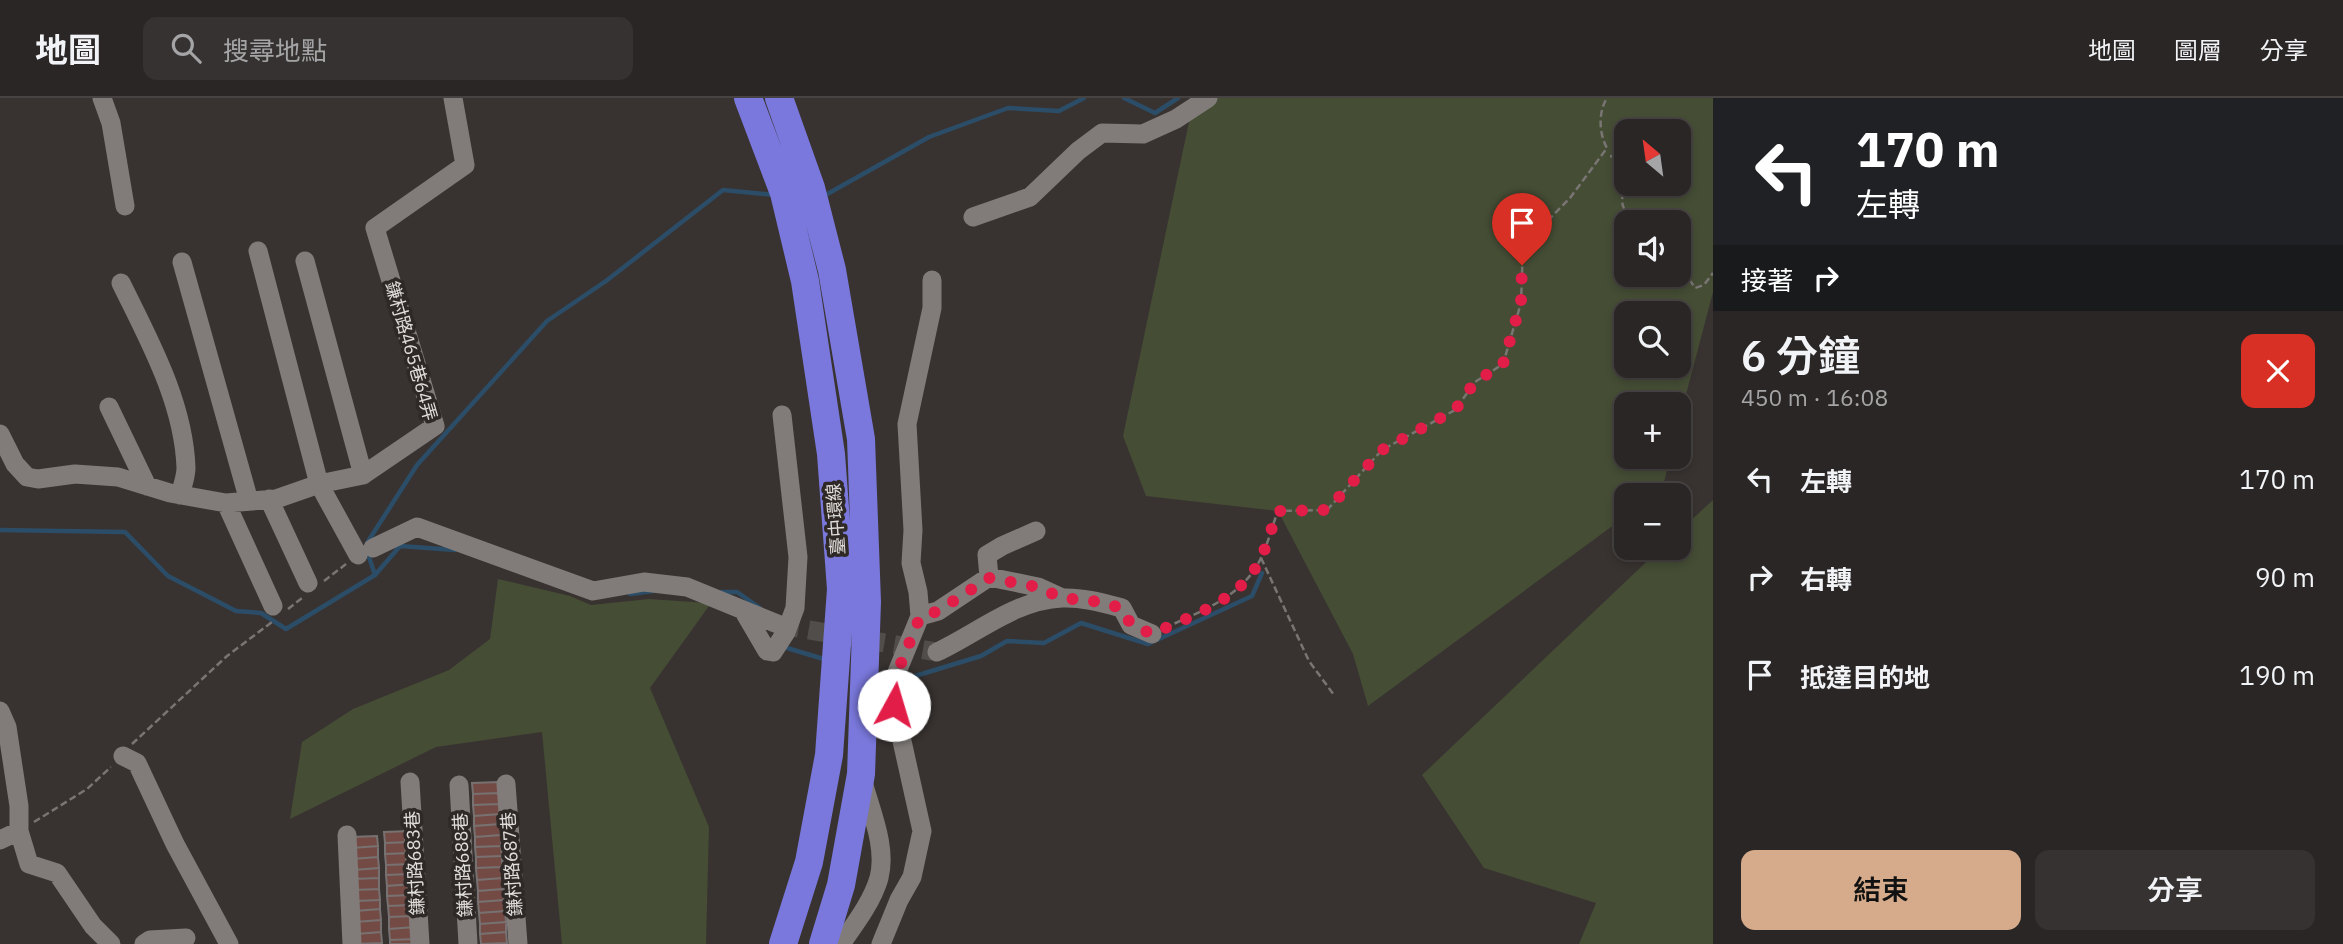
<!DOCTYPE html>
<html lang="zh-TW">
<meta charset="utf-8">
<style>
:root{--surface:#2a2625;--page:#363232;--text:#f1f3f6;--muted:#a5a5a7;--line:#464342;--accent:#d6ab8b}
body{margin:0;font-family:"IBM Plex Sans","Noto Sans TC",sans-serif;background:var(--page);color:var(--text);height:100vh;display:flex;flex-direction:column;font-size:26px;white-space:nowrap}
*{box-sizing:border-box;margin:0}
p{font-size:23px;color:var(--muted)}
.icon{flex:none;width:38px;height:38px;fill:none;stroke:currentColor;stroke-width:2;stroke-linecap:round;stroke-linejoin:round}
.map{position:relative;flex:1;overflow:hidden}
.panel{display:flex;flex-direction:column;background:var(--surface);width:630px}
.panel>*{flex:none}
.top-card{background:#202124;color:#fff;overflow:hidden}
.needle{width:46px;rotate:331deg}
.controls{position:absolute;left:1614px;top:21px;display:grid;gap:14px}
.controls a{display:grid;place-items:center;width:77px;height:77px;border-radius:14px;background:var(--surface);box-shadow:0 4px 10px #0003,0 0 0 2px var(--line);font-size:35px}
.pin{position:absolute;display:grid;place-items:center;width:60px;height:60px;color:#fff;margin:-72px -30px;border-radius:50% 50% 50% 0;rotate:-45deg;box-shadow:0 0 7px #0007}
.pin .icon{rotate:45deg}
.me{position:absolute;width:77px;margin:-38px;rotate:6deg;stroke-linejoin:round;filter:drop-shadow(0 0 5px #0008)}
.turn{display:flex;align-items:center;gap:24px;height:147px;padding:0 28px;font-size:32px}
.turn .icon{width:91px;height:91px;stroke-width:2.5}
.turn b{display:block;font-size:49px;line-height:60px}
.then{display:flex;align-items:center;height:66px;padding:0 28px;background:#0003;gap:14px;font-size:26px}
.round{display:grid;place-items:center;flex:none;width:74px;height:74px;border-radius:14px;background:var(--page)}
.head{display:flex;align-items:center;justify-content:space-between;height:119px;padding:0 28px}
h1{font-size:42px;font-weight:600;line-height:52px}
.button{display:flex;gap:14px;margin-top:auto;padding:14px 28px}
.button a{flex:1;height:80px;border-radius:14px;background:var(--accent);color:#111;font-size:28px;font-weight:600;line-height:80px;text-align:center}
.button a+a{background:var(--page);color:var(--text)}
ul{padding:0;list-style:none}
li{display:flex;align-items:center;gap:21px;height:98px;padding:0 28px}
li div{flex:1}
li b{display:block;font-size:26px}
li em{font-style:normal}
header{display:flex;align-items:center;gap:42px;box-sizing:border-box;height:98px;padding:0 35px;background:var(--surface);border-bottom:2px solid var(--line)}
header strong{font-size:33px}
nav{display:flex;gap:38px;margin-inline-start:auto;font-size:24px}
.search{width:490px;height:63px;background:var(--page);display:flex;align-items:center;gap:18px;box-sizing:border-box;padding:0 24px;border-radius:14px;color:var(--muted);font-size:26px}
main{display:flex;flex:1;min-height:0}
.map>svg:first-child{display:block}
</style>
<header>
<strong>地圖</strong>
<div class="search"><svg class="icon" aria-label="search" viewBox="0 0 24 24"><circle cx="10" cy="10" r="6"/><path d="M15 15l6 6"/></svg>搜尋地點</div>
<nav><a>地圖</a><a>圖層</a><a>分享</a></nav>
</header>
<main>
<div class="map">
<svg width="1713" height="846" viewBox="0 0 1713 846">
<rect width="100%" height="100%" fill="#383331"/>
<path fill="#454d35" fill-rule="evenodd" d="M1194,0H1713V194L1678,327V306H1626V359H1670C1661,396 1666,397 1626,397V418L1368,608L1353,556L1278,413L1146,398L1123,338ZM1626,33H1678V86H1626ZM1626,124H1678V177H1626ZM1626,215H1678V268H1626Z
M1713,402V846H1579L1596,805L1484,770L1422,677L1661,450H1678V434Z
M498,481L570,498L591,507L649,501L708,505L709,508L650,590L709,729L706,846H562L542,634L436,649L290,721L302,644L353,611L449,572L490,541Z"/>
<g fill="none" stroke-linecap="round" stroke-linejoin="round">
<path stroke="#2c4d67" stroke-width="4.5" d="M1124,0L1155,15L1178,0
M822,99L929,39L1008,10L1059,13L1084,0
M0,432L125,434L168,478L236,513L261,515L286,531L375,477L400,448L455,452
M367,445L417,367L547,223L606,183L723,92L775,97
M368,456L375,477
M721,494H737L760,510
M630,496L653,493
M785,545L787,550L827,562
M902,582L981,558L1007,543L1044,545L1081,525L1148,546L1252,498L1262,475"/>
</g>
<path fill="#744a44" stroke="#777271" stroke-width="2" d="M499,684V695L473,696L472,685Z
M499,695V706L473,707V696Z
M499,706L500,716L474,718L473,707Z
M500,716V726L474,728V718Z
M500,726L501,737L475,739L474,728Z
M411,733V744L385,745L384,734Z
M501,737V748L475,749V739Z
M377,738L378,748L352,750L351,739Z
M411,744V755L385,756V745Z
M378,748V759L352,761V750Z
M501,748L502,758L476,759L475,749Z
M411,755L412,766L386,767L385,756Z
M502,758V769L476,770V759Z
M378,759L379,770L353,772L352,761Z
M412,766V776L386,777V767Z
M502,769L503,780L477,782L476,770Z
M379,770V780L353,781V772Z
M412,776L413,786L387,788L386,777Z
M379,780V791L354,792L353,781Z
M503,780V791L478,793L477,782Z
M413,786V797L387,798V788Z
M379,791L380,802L354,803V792Z
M503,791L504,802L478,804V793Z
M413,797L414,807L388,808L387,798Z
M380,802V811L355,813L354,803Z
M504,802L505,813L479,815L478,804Z
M414,807V818L389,819L388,808Z
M380,811L381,822L355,824V813Z
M505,813L506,824L480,826L479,815Z
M414,818L415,829L389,831V819Z
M381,822V834L356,836L355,824Z
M506,824V834L480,836V826Z
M415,829V841L390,842L389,831Z
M381,834L382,845L356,846V836Z
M506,834L507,845L481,846L480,836Z
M415,841L416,846H390V842Z"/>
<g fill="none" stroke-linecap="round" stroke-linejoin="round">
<path stroke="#514d4b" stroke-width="19" stroke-dasharray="19 10" stroke-linecap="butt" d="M780,527L937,554"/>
<path stroke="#797573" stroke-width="2.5" stroke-dasharray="7 3.5" stroke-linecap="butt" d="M1610,58L1622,60L1626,63
M1626,84C1619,106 1620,114 1642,124
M1678,164L1695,190L1704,187L1713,175
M1261,460L1309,563L1334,597
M324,483L346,466
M288,511L302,500
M1165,530C1202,512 1242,500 1261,460C1268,446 1272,428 1278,413L1327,412L1382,352L1455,312L1475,284L1503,266L1521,205L1523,148L1570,100L1607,50C1599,36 1598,14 1607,0
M132,646L227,558L272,524
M34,724L87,691L111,669"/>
<path stroke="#817c79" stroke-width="19" d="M102,0L111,25L125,108
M973,119L1030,99L1078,53L1102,35L1143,36L1176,21L1208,0
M258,153L319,386L358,457
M305,163L363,377
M182,164L249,403
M121,185C149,242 184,305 186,370C186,379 182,389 180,397
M109,309L147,388
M0,336L15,366L27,379L38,381L75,376L118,379L170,395L226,405L276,401L319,386L363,377L435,328L375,130L465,67L453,0
M269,401L308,485
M226,405L273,508
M373,450L417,429L593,493L644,484L687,489L780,527
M989,479L987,457L1002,448L1036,433
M743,512L767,553L773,554L786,534L795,510L798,459L782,317
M920,518L938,513L989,479L1038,489L1062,500
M937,554C978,535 1015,502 1062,500C1082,499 1103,505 1122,510L1131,527L1152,536
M0,613L7,629L19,708V733L29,766L57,775L93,828L111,846
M123,658L137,665L175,746L229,846
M410,684L420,846
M506,686L518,846
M459,687L468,846
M347,737L352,846
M0,742L19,733
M144,846L150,842L186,840
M841,846C855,826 872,804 879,780C887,749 871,714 863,684
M881,846L899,802L912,779L922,733L894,607L897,574L920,518L918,494L911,465L913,432L907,326L932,210V182"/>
<path stroke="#7a78dc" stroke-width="28" d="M748,0L784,95L805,183L831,356L841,491L829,657L809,764L783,846
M779,0L811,90L832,172L861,341L867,504L861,676L841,787L823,846"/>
</g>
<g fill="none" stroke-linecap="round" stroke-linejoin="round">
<path stroke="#e11d48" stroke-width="12" stroke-dasharray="0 21.6" d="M894,607L897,575L920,519L938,513L989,480L1038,489L1062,500L1093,503L1122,510L1131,527L1152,536C1192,517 1241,503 1261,460C1268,445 1272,428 1278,413L1327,412L1382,352L1455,312L1475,284L1503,266L1521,205L1522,167"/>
</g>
<g text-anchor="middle" stroke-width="7" stroke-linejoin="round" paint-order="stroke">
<g font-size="18" fill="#e0dedc" stroke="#2e2927">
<text transform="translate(411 253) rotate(74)" y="6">鎌村路465巷64弄</text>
<text transform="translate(836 421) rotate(-94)" y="6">臺中環線</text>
<text transform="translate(415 765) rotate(-93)" y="6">鎌村路683巷</text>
<text transform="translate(512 766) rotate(-94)" y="6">鎌村路687巷</text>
<text transform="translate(463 767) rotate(-93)" y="6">鎌村路688巷</text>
</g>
</g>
</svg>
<div class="controls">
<a><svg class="needle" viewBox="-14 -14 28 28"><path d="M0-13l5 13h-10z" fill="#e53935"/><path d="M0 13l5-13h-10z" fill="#a5a5a7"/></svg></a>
<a><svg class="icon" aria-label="sound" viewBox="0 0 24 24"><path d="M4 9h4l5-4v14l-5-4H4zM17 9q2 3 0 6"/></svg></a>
<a><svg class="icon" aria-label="search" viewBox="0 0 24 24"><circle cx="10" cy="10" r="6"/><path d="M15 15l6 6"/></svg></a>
<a>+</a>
<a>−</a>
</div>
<div class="pin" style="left:1522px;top:167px;background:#d93025"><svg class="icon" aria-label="arrive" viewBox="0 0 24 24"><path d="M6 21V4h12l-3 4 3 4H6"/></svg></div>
<svg class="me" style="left:894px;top:607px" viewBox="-20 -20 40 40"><circle r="19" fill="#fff"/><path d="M0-13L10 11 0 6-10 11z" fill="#e11d48"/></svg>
</div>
<section class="panel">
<div class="top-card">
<div class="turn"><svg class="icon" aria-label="left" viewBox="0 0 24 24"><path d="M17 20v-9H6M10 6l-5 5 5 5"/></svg><div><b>170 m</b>左轉</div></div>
<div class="then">接著<svg class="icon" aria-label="right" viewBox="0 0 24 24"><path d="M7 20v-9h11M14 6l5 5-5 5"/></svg></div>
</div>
<div class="head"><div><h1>6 分鐘</h1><p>450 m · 16:08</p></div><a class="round" style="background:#d93025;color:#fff"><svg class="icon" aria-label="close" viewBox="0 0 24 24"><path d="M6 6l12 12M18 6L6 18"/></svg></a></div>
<ul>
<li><svg class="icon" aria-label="left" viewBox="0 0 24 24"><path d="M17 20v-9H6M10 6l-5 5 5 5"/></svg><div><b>左轉</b></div><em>170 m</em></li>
<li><svg class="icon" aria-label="right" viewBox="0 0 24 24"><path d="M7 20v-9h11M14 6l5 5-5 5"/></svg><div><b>右轉</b></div><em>90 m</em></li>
<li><svg class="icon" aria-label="arrive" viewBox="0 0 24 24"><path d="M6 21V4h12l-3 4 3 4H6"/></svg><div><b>抵達目的地</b></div><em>190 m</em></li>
</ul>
<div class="button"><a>結束</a><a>分享</a></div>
</section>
</main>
